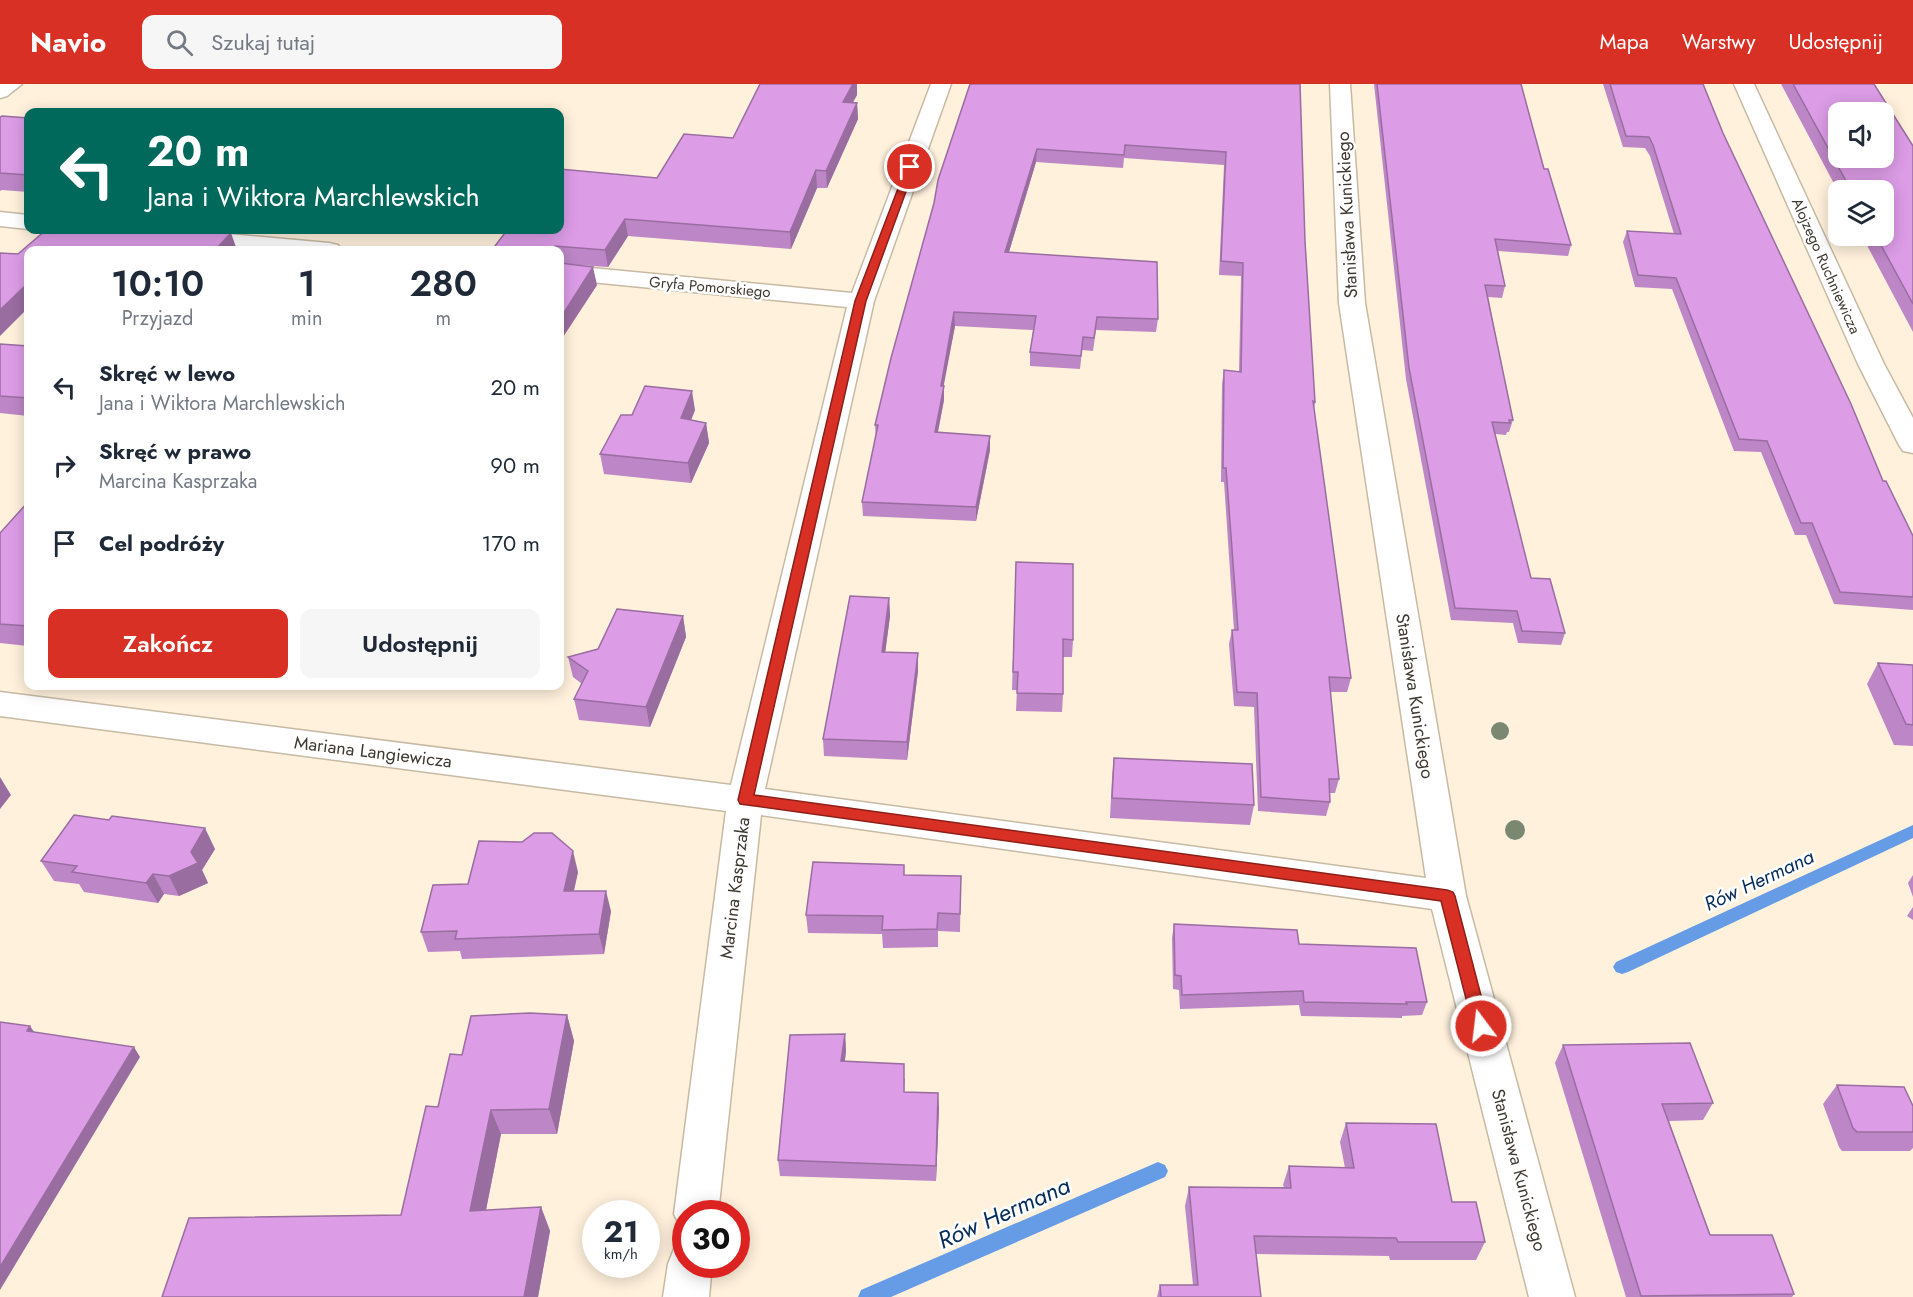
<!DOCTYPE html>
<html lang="pl">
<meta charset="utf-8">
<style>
:root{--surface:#fff;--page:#f6f6f7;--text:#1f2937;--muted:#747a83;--accent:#d93025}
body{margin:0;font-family:Jost,sans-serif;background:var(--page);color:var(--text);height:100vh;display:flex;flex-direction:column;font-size:22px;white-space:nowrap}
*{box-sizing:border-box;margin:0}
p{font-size:20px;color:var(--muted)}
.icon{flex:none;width:33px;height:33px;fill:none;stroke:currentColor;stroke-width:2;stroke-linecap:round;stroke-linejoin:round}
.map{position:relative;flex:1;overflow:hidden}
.drawer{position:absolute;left:24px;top:162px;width:540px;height:444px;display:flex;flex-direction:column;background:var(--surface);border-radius:12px;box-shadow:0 3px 15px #0003}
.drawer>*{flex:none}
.guide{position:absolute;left:24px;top:24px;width:540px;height:126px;border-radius:12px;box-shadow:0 3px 15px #0003;background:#00695c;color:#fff;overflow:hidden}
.controls{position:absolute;left:1828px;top:18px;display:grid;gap:12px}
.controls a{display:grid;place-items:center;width:66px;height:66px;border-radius:12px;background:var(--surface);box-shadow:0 3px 15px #0003;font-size:30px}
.speed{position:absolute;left:582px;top:1116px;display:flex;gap:12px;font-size:30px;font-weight:700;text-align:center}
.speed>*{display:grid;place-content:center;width:78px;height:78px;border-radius:50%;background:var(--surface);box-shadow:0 3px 15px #0003;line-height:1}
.speed small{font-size:15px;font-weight:400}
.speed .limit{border:9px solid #d22;background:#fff;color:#111}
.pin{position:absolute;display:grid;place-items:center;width:51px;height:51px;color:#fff;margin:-26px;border:3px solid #fff;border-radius:50%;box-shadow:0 2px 6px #0007}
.me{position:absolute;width:66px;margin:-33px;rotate:345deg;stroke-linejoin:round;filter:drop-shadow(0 0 4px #0008)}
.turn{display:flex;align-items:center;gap:21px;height:126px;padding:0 24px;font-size:27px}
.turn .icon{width:78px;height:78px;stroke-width:2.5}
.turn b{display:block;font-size:42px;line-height:51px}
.eta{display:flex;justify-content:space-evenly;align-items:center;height:102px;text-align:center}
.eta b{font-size:36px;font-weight:600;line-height:42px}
.action{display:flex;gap:12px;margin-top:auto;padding:12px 24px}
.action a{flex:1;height:69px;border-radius:12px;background:var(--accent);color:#fff;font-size:24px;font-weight:600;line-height:69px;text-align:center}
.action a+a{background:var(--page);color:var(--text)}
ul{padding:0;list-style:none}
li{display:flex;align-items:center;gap:18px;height:78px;padding:0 24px}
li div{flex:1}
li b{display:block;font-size:22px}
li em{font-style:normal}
header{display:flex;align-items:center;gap:36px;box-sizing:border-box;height:84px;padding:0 30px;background:var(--accent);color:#fff}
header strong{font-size:28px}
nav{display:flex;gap:33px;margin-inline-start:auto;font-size:21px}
.search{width:420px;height:54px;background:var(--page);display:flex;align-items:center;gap:15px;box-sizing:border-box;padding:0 21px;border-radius:12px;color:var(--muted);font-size:22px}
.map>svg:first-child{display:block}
</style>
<header>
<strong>Navio</strong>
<div class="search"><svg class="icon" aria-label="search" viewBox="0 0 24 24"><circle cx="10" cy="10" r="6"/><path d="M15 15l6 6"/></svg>Szukaj tutaj</div>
<nav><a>Mapa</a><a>Warstwy</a><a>Udostępnij</a></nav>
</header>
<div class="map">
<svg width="1913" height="1213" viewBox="0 0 1913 1213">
<rect width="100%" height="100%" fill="#fff1dc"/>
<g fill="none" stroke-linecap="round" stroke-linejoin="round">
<path fill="#659ce5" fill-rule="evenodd" d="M1913,741V754L1628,888L1622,890L1616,888L1613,883L1616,878Z
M1158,1078L1165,1081L1168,1087L1165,1093L891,1213H858L861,1206Z"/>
<defs>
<path id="street" d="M0,0H22L7,12L0,14Z
M931,0H951L874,217L765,705L1426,794L1339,219L1330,0H1350L1365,219L1466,812L1575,1213H1529L1432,825L761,731L718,1130H686V1146L681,1144L674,1130L726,727L0,632V608L731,701L847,223L560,195V181L852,209Z
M1734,0H1754L1884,280L1913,334V369L1903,367L1899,361L1858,280Z
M0,128L28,131V145L0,142Z
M96,146H182L329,159L338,161L341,166H255L108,153L100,151Z
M686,1161V1180H712L709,1213H663L668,1180L674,1165Z"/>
</defs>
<use href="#street" stroke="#c7baa5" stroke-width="3"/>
<use href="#street" fill="#fff" fill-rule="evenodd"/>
</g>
<g fill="#7a8872">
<circle cx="1500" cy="647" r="9"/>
<circle cx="1515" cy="746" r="10"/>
</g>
<path fill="#bd86c6" d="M760,0H857V11L853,18L857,19L858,35L827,104H817L791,165L628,152L608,183L561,180L597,201L561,256L560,255V166H492L657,94L733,54Z
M970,0H1300L1305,157L1315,318L1314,325L1351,594L1347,608H1330L1339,695L1335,709H1329L1330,718L1326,732L1258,727L1254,623L1234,622L1229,560L1232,546H1234L1224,398H1221L1222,300L1224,286L1239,288L1241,192L1219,191L1224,81L1124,74L1123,84L1036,78L1009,168L1158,235L1156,248L1096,246L1093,267L1082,266L1080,285L1030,282V268L1033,246L955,242L943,302L944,316L938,348L990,366L976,437L863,432L862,418L876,355L875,341Z
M1374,0H1521L1544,85L1571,161L1568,172L1498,167L1505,202L1502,214L1488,213L1513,336L1509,348H1507L1506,351L1495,350L1531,494L1565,549L1561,561L1518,559L1513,539L1451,536L1406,295Z
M1603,0H1703L1723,49L1883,397L1913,452V526L1834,520L1806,451H1795L1761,368L1734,367L1672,205L1635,203L1623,158L1627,147L1674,150L1650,72L1645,64L1623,63Z
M1781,0H1874L1913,62V248L1862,152H1884V106H1839V109Z
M0,33L28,34V108L2,106L0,107Z
M202,146H255L251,150Z
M0,260L28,262V332L0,329Z
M695,326L691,336L706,339L709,359L691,399L604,390L600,370L632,331Z
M28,418V562L0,559V449Z
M1016,478L1073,556L1072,573H1063V610L1062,628L1016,627L1017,606H1012Z
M889,514L890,532L885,568L918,569V587L907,676L824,672L823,655Z
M683,532L686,553L650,643L579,636L574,615L582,600L573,593L568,573L598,565Z
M1878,579L1913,581V662L1894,661L1867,600Z
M1114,674L1254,721L1250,741L1110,734L1112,694Z
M215,765L202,786L208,799L179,812L164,810L158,819L84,808L79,800L54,797L41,777Z
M578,788L574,807L611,827L604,870L462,875L460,867L428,868L421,848L468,800Z
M905,791L961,792L960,848L938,847V863L883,864L882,850L808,849L806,831Z
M1913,791V813L1908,799Z
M1913,823V836L1907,832Z
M1174,840L1299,860L1427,918L1422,931L1402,932V934L1301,932L1299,921L1180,925L1179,906L1173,905L1172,854Z
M567,931L574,957L557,1050H501L486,1126L541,1123L550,1147L538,1213H162L401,1131L438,1023L462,971Z
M845,950L846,966L845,977L905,995L904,1008L939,1024L936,1097L780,1092L778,1076Z
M1563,961L1713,1019L1703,1036L1669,1037L1710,1151L1794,1210L1792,1213H1626L1555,979Z
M1837,1001L1913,1022V1064L1910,1067H1842L1839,1063L1823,1020Z
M1346,1039L1452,1118L1485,1158L1476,1176H1390L1389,1172L1256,1170L1261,1213H1157L1160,1201H1193L1185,1122L1189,1103H1284L1283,1101L1289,1082L1345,1084L1340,1058Z"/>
<path fill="#9a6da1" d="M853,0H857V11L844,34L843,18Z
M857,19L858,35L827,104L826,87Z
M1037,65L1036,78L1005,181V168Z
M816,86L817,104L791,165L790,148Z
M625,135L628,152L608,183L605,166Z
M250,146H255L251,150Z
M231,149L237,166H215Z
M593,183L597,201L561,256L560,246V235Z
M28,199V224L0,252V226Z
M954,228L955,242L941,316V302Z
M944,302V316L935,362V348Z
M692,307L695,326L684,354L681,334Z
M706,339L709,359L691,399L688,379Z
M990,352V366L976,437V423Z
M889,514L890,532L883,586L882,568Z
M683,532L686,553L650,643L646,623Z
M918,569V587L907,676V658Z
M0,693L11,711L0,725Z
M205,744L215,765L202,786L208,799L179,812L169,792L191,768Z
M573,767L578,788L569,827L564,807Z
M153,790L164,810L158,819L146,799Z
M606,807L611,827L604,870L599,850Z
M567,931L574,957L557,1050L549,1025Z
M30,942L37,952L27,947Z
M845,950L846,966L843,993L841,977Z
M134,963L140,973L0,1206V1183Z
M938,1009L939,1024L936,1097V1082Z
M491,1026L501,1050L481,1151L470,1127Z
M541,1123L550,1147L538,1213H524Z"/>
<path fill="#dc9ce6" stroke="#9a6da1" stroke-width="1.5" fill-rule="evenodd" d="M760,0H853L843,18L857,19L826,87L816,86L790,148L625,135L605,166L555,162V166H492L507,146H560V85L657,94L684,50L733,54Z
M970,0H1300L1305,157L1315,318L1313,317L1351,594L1329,593L1339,695H1329L1330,718L1261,713L1257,609L1237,608L1232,546H1238L1226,384H1223L1224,286L1241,288L1243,179L1221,177L1226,68L1125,61L1124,71L1037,65L1005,168L1157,178L1158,235L1097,233L1094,254L1083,253L1081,272L1030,268L1036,232L954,228L941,302H944L935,348L990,352L976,423L862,418L878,341H875L891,274L934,119L938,96Z
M1377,0H1521L1544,85H1548L1571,161L1495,155L1505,202L1485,201L1513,336H1509L1510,339L1492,338L1531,494L1550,495L1565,549L1522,547L1517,527L1455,524L1409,284Z
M1610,0H1703L1723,49L1851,320L1883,397H1886L1913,452V513L1840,508L1812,439H1801L1767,357L1739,355L1676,194L1638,191L1627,147L1681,150L1653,61L1649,53L1626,52Z
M1793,0H1874L1913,62V220L1876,152H1884V106H1851ZM1839,28H1884V74H1839Z
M2,32L28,34V91L0,89V33Z
M46,146H189L231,149L215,166H28V199L0,226V169L18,170Z
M560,179L593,183L560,235Z
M0,260L28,262V314L0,312Z
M645,302L692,307L681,334L706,339L688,379L600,370L621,331H632Z
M28,418V542L0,540V449Z
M1016,478L1073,480V556L1063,555V610L1017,609L1018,588H1013Z
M850,512L889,514L882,568L918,569L907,658L823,655Z
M617,525L683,532L646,623L574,615L588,587L568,573L598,565Z
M1878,579L1913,581V641L1906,640Z
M1114,674L1252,680L1254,721L1112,714Z
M74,731L109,736L112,732L205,744L191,768L198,779L169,792L153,790L146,799L72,788L77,782L41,777Z
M534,749H552L573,767L564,807H606L599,850L455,855L457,847L421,848L433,801L468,800L479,757L522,758Z
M813,778L904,781V791L961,792L960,830L938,829L937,845L882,846L883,832L806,831Z
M1174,840L1297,846L1299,860L1416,864L1427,918H1406L1407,920L1304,918L1303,907L1182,911L1181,892L1175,891Z
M530,929L567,931L549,1025L491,1026L470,1127L541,1123L524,1213H162L189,1134L401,1131L426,1022L438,1023L450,970L462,971L471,932Z
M0,938L30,942L27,947L134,963L0,1183Z
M845,950L841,977L904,980V1008L938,1009L936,1082L778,1076L790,951Z
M1690,959L1713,1019L1662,1020L1710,1151H1772L1794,1210L1641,1212L1563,961Z
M1837,1001L1904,1003L1913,1022V1048H1857L1853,1044Z
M1346,1039L1436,1040L1452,1118H1476L1485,1158H1398L1396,1154L1254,1152L1261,1213H1161L1160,1201H1198L1189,1103L1291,1104L1289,1082L1354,1084Z"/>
<path fill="#d93025" stroke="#8d1f18" stroke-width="1.5" d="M907,81L915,83L866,217L754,711L1447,806L1453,808L1455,812L1489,942L1487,947L1481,949L1475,947L1473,942L1441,817L740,720L738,716L855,217Z"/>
<g text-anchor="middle" stroke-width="5" stroke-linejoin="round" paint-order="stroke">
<g font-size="15" fill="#3f3931" stroke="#fff">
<text transform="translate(1826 182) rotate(66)" y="5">Alojzego Ruchniewicza</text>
<text transform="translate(710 203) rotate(5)" y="5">Gryfa Pomorskiego</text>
</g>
<g font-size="18" fill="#3f3931" stroke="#fff">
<text transform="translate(1347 131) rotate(-93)" y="6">Stanisława Kunickiego</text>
<text transform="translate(1415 612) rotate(81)" y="6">Stanisława Kunickiego</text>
<text transform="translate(373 668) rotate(7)" y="6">Mariana Langiewicza</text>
<text transform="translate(735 804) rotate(-83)" y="6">Marcina Kasprzaka</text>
<text transform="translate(1519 1086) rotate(75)" y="6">Stanisława Kunickiego</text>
</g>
<g font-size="20" font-style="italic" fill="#072d5b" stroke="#fff">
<text transform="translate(1759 796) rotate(-25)" y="7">Rów Hermana</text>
</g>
<g font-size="24" font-style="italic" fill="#072d5b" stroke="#fff">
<text transform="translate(1004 1129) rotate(-24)" y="8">Rów Hermana</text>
</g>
</g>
</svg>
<div class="controls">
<a><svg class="icon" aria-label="sound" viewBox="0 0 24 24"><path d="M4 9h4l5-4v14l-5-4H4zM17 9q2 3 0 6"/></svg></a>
<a><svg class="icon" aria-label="layers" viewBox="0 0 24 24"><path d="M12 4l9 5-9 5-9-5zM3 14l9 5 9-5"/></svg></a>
</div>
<div class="speed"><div>21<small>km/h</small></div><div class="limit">30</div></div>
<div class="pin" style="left:910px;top:83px;background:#d93025"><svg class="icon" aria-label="arrive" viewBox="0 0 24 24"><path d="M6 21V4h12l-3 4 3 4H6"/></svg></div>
<svg class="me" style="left:1481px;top:942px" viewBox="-20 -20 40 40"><circle r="17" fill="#d93025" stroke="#fff" stroke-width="3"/><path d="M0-11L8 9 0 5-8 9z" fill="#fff"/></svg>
<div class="guide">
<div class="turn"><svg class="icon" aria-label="left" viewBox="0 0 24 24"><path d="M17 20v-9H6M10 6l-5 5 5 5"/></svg><div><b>20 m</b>Jana i Wiktora Marchlewskich</div></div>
</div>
<section class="drawer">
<div class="eta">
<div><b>10:10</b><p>Przyjazd</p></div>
<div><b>1</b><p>min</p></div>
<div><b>280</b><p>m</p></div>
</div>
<ul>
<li><svg class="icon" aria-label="left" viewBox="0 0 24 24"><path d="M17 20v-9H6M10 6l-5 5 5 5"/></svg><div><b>Skręć w lewo</b><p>Jana i Wiktora Marchlewskich</p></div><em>20 m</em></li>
<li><svg class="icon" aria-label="right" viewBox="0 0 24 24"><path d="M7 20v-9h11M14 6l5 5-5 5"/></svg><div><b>Skręć w prawo</b><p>Marcina Kasprzaka</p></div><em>90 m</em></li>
<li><svg class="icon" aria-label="arrive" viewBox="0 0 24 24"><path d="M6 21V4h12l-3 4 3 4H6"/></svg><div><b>Cel podróży</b></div><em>170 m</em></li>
</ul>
<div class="action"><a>Zakończ</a><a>Udostępnij</a></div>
</section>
</div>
